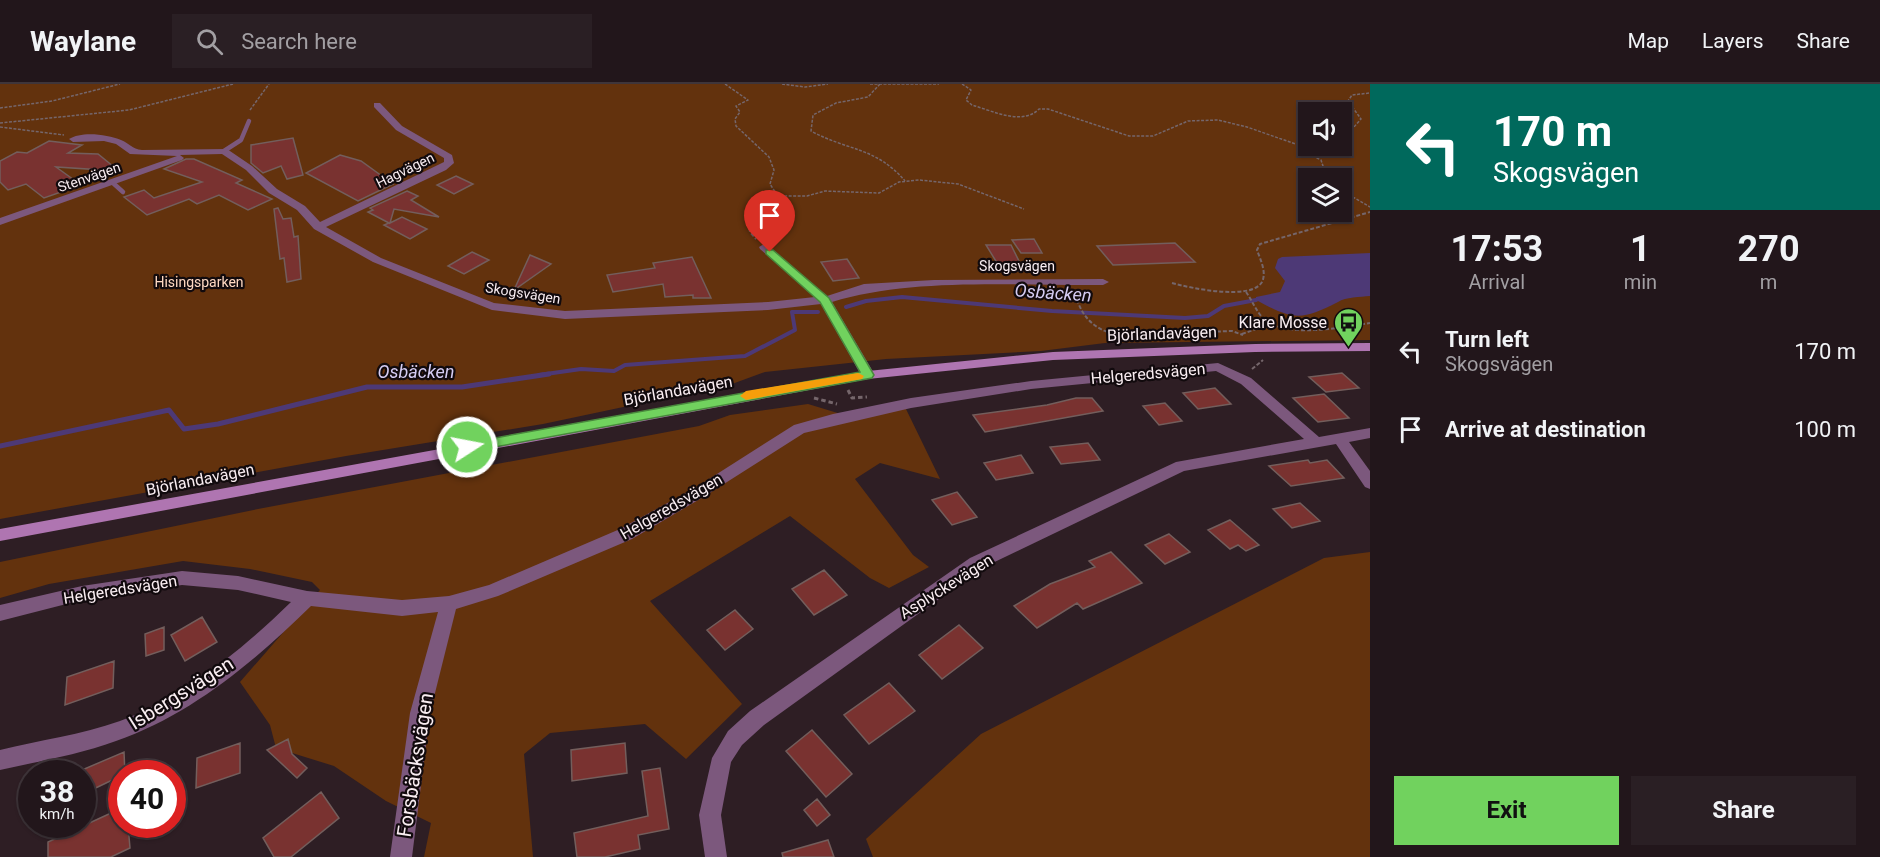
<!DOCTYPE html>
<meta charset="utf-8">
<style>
:root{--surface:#22161b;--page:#2a1f24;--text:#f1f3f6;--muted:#a29fa3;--line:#3f353a;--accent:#71d25e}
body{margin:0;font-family:Roboto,sans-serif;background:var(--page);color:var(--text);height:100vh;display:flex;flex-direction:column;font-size:22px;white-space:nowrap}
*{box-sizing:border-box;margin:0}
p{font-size:20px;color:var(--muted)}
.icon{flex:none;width:33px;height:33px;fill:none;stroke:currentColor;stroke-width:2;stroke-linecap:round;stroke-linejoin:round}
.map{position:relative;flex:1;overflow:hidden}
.panel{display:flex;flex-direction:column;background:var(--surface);width:510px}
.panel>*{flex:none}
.guide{background:#00695c;color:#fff;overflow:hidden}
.tools{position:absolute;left:1298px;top:18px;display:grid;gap:12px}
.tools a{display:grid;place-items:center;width:54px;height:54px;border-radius:0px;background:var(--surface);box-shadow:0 2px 4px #0004,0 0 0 2px var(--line);font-size:30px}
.speed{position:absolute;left:18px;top:676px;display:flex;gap:12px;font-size:30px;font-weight:700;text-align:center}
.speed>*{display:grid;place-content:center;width:78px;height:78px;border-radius:50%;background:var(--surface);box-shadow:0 2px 4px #0004,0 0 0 2px var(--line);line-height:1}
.speed small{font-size:15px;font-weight:400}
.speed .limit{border:9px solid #d22;background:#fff;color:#111}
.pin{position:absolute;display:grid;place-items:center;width:51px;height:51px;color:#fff;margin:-62px -26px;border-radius:50% 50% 50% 0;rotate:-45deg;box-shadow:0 0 6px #0007}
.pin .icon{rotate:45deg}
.me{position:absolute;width:66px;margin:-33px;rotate:79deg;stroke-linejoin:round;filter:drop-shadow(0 0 4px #0008)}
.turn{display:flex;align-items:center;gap:21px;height:126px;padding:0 24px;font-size:27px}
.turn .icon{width:78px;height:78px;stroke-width:2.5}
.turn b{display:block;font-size:42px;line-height:51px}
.eta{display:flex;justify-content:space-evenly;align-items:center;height:102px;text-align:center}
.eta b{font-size:36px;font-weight:700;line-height:42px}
.cta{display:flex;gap:12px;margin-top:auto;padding:12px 24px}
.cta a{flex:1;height:69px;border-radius:0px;background:var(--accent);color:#111;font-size:24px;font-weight:700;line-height:69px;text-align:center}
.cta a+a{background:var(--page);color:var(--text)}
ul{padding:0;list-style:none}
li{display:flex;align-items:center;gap:18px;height:78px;padding:0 24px}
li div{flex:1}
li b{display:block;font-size:22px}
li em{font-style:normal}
header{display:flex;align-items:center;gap:36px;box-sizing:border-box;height:84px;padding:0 30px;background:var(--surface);border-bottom:2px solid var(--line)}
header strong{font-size:28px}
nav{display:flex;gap:33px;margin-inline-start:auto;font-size:21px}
.search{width:420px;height:54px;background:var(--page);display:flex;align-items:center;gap:15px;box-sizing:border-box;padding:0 21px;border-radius:0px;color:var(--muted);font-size:22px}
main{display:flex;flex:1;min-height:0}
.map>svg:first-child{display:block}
</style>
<header>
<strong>Waylane</strong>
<div class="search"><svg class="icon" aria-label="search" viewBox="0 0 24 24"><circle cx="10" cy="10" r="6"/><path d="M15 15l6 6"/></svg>Search here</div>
<nav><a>Map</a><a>Layers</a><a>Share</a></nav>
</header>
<main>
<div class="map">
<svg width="1370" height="773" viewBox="0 0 1370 773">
<rect width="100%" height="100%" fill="#2e1e24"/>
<path fill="#63320d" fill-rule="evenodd" d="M0,0H1370V256L1105,259L1041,267L886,275L765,288L732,300L543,340L346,372L0,435ZM1308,28H1341V62H1308ZM1308,94H1341V128H1308Z
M808,320L854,334L905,323L940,395L880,379L855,395L913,471L929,483L889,504L870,494L790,432L650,517L742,620L686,675L645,640L550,649L524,670L533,773H424L431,739L386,717L334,682L276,664L270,641L240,598L320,506L312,498L250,485L183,477L49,500L0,514V478L258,425L699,342L730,331Z
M1370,468V773H873L866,755L981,650L1324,474Z"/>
<path fill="#4d3976" d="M1370,169V212C1360,213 1346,213 1338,218C1301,237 1293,236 1256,216V213L1280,208L1285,197L1275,184L1278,175L1282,173Z"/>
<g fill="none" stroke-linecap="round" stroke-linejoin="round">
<path stroke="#4d3976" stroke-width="4" d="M846,223L866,217L902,213L1052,227L1185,234L1208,232L1224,222L1256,216
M539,291L581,285L614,287L625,281L745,272L795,246L792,228H818"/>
<path stroke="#4d3976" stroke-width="5" d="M0,362L169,326L184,345L218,340L367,303H462L549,290"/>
</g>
<path fill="#793230" stroke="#735e5c" stroke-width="1.5" d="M293,54L303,91L287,95L281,82L263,89L251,79V61Z
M49,57L82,61L68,69L98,70L119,87L56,83L81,101L44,114L26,100L8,106L0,98V77L17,68L27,69Z
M340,71L361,77L393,100L358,117L306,89Z
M186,75H194L242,96L236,99L272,115L248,126L219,111L197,120L189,115L147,131L124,113L144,106L154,114L202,98L164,85Z
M456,92L473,100L454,110L437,101Z
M407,107L418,112L411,116L439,133L394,125L390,139L402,133L427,145L410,155L384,141L389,139L368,128L373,126L370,124Z
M278,124L283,135L291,134L294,153L298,152L301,195L287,198L284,174L280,175L274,125Z
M1034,155L1042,169H1021L1012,156Z
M1175,159L1195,178L1113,181L1097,162Z
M986,161H1011L1024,187H1002Z
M472,168L489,176L464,190L448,182Z
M530,171L551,180L514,206Z
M692,173L711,214H693V211L665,213L663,200L613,208L607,191L655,184L653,179Z
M847,175L859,194L833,197L821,178Z
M1342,289L1359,304L1326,308L1309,293Z
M1215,304L1231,320L1198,325L1183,309Z
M1324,310L1349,334L1318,338L1293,314Z
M1076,314H1092L1103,327L985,348L973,331L1047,321Z
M1165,319L1182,337L1159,341L1143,322Z
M1088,359L1100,376L1061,380L1050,363Z
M1021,371L1033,389L996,396L984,379Z
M1308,376L1310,379L1327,376L1344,394L1291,402L1269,382Z
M957,408L977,433L952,441L932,416Z
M1300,419L1320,437L1292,444L1273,425Z
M1230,436L1259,461L1246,467L1238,461L1230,465L1208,446Z
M1169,450L1190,468L1165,480L1145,461Z
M1111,468L1142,499L1083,525L1077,519L1037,544L1014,522L1050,500L1095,483L1089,477Z
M824,486L847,511L814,531L792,505Z
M735,526L753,545L725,566L707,546Z
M202,533L217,558L185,577L171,551Z
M959,541L983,564L942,595L919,571Z
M164,543V566L146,572L145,550Z
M114,577L113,604L65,621L67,593Z
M889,599L915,627L869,660L844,631Z
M812,646L852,690L826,713L786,667Z
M288,655L292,670L307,684L297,694L267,666Z
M240,659V689L196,704L197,674Z
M625,659L627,689L572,697L571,666Z
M124,668L125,690L83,710L82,686Z
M660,684L669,745L638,751L640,765L605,773H577L574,749L648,732L642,687Z
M321,708L339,734L291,773H274L263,754Z
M817,715L830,731L817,742L804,726Z
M122,724V741H128L130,764L111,773H48V758Z
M828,756L834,773H783L782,769Z"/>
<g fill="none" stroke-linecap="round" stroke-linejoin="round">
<path stroke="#75666b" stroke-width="1.5" stroke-dasharray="3 1.5" stroke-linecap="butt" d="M725,0L748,16L736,22L740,28L735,35L736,42L769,73L774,86L770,100L777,111
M782,0L805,3L828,0
M870,0H939
M880,0L868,13L836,19L813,31L811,47C848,67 876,63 905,97
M962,0L971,6L966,16L972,21C993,27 1022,42 1039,25H1048L1129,52H1153L1188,37L1218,36L1247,43L1304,63V68L1321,76L1327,94
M0,24L52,17L120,0
M250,26L269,0
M0,39L129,26L233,0
M0,43L64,51
M1341,46L1354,43L1361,35L1348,17L1352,11L1370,9
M1341,106L1370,123
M746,128L752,119L763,112H807L825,107L879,109L899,98L919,96L958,100L1024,125"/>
<path stroke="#75666b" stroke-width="2" stroke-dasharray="4 2" stroke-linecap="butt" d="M747,126L750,148L756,155
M1172,199C1190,204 1251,217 1262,198C1267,188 1260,175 1257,166L1260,160L1370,128
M1246,208C1252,216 1257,229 1264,235C1286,255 1344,243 1370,239
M1075,210C1082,233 1093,245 1117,251L1232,247L1243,251
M1242,250L1270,240
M1252,285L1263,276"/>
<path stroke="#75666b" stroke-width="3" stroke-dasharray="4.5 3" stroke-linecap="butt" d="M848,306L852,314L867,313
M814,314L837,320"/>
<path stroke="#7c587d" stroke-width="4.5" d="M224,67L241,56L249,37
M113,99L123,108"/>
<path fill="#7c587d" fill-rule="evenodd" d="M374,19H380L402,42L452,71L454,79L446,86L326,143L381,174L494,219L565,227L768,218L815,213L760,165L759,163L764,160L827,212L864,200L934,196L1103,195L1109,198L1103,201C1019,202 912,193 832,218L875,291L868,295L861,291L821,220L768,226L565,235L492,226L373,178L314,145L297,126L269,109L246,86L222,70L180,71L184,74L182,76L0,141V134L177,72L130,70L116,60L104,57L73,58L69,55C81,47 107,50 121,56C129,59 132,65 142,66L227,65L252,82L277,105L305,122L320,138L444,78V74L396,46L374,23Z
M1218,279L1251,294L1319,353L1370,344V354L1349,358L1370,387V405L1365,403L1336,360L1184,387L982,484L764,641L742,661L731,678L721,731L727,773H705L699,731L712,674L728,647L750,627L970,474L1176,378L1304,355L1241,300L1216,287L1031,305L911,324L804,349L705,412L632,455L498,512L456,525L430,629L412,773H390L410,629L438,528L402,532L311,522C255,577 191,631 116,657C78,671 39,677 0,686V666C40,656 81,651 120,637C184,613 243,565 291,518L238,506L182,501L82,516L0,537V521L82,502L182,487L238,492L307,507L402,516L449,512L489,501L620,445L695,404L794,341L833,330L911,314L1031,297Z"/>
<path fill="#af75b1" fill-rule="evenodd" d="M1370,259V267L1255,268L1053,276L868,295L0,457V445L868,287L1053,268L1255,260Z"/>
</g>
<path fill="#71d25e" stroke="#49883d" stroke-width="1.5" d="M766,166H773L829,214L874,291L872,294L467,368L463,367L461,363L467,359L860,288L820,218L766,170Z"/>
<path fill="#f59e0b" d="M858,289L864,292L862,295L746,316L740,312L746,307Z"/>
<defs>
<symbol id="bus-pin" viewBox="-11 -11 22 30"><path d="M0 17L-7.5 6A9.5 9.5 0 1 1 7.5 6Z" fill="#71d25e" stroke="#110a0d"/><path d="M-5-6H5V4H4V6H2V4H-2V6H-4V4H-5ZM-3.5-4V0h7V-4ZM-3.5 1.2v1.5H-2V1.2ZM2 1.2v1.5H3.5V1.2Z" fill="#111"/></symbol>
</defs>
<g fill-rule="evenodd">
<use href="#bus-pin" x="1332" y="222" width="33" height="45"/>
</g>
<g text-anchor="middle" stroke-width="4.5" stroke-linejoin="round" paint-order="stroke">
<g font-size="14" fill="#f9edf1" stroke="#110a0d">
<text transform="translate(405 86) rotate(-26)" y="5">Hagvägen</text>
<text transform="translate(89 93) rotate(-19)" y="5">Stenvägen</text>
<text x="1017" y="187">Skogsvägen</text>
<text transform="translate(523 209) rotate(9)" y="5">Skogsvägen</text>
</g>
<g font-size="14" fill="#ffd9c2" stroke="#110a0d">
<text x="199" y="203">Hisingsparken</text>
</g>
<g font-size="16" fill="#f9edf1" stroke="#110a0d" text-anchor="end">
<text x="1327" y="244">Klare Mosse</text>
</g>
<g font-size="16" fill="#f9edf1" stroke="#110a0d">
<text transform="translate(1162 249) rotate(-2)" y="6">Björlandavägen</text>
<text transform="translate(1148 289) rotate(-5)" y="6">Helgeredsvägen</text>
<text transform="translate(678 306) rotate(-10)" y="6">Björlandavägen</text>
<text transform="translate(200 395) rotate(-11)" y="6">Björlandavägen</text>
<text transform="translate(671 422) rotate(-30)" y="6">Helgeredsvägen</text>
<text transform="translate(946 502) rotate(-32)" y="6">Asplyckevägen</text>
<text transform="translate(120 505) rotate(-9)" y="6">Helgeredsvägen</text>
</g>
<g font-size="18" font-style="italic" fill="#d5ccf2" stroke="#110a0d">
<text transform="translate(1053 209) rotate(4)" y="6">Osbäcken</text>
<text x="416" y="294">Osbäcken</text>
</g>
<g font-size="20" fill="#f9edf1" stroke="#110a0d">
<text transform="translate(181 609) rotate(-32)" y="7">Isbergsvägen</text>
<text transform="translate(415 681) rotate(-81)" y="7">Forsbäcksvägen</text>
</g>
</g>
</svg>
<div class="tools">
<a><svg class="icon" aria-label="sound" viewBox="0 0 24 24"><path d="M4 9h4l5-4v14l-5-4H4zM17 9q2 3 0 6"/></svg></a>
<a><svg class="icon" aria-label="layers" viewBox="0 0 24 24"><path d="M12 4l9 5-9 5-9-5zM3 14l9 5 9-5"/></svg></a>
</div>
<div class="speed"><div>38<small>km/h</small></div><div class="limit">40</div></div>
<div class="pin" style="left:770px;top:168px;background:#d93025"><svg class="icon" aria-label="arrive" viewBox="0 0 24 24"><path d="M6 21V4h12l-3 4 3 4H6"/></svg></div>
<svg class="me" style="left:467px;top:363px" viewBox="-20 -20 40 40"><circle r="17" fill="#71d25e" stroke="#fff" stroke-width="3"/><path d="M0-11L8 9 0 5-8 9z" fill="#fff"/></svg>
</div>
<section class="panel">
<div class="guide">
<div class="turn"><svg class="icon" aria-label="left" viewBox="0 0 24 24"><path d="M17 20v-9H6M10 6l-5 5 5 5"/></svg><div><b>170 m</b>Skogsvägen</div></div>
</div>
<div class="eta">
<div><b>17:53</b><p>Arrival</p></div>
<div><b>1</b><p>min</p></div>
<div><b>270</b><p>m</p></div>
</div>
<ul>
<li><svg class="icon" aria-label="left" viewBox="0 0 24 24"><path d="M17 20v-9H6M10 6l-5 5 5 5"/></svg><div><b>Turn left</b><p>Skogsvägen</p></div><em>170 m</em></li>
<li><svg class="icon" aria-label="arrive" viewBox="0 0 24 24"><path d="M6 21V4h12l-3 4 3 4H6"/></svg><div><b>Arrive at destination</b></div><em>100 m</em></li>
</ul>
<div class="cta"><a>Exit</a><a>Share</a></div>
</section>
</main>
